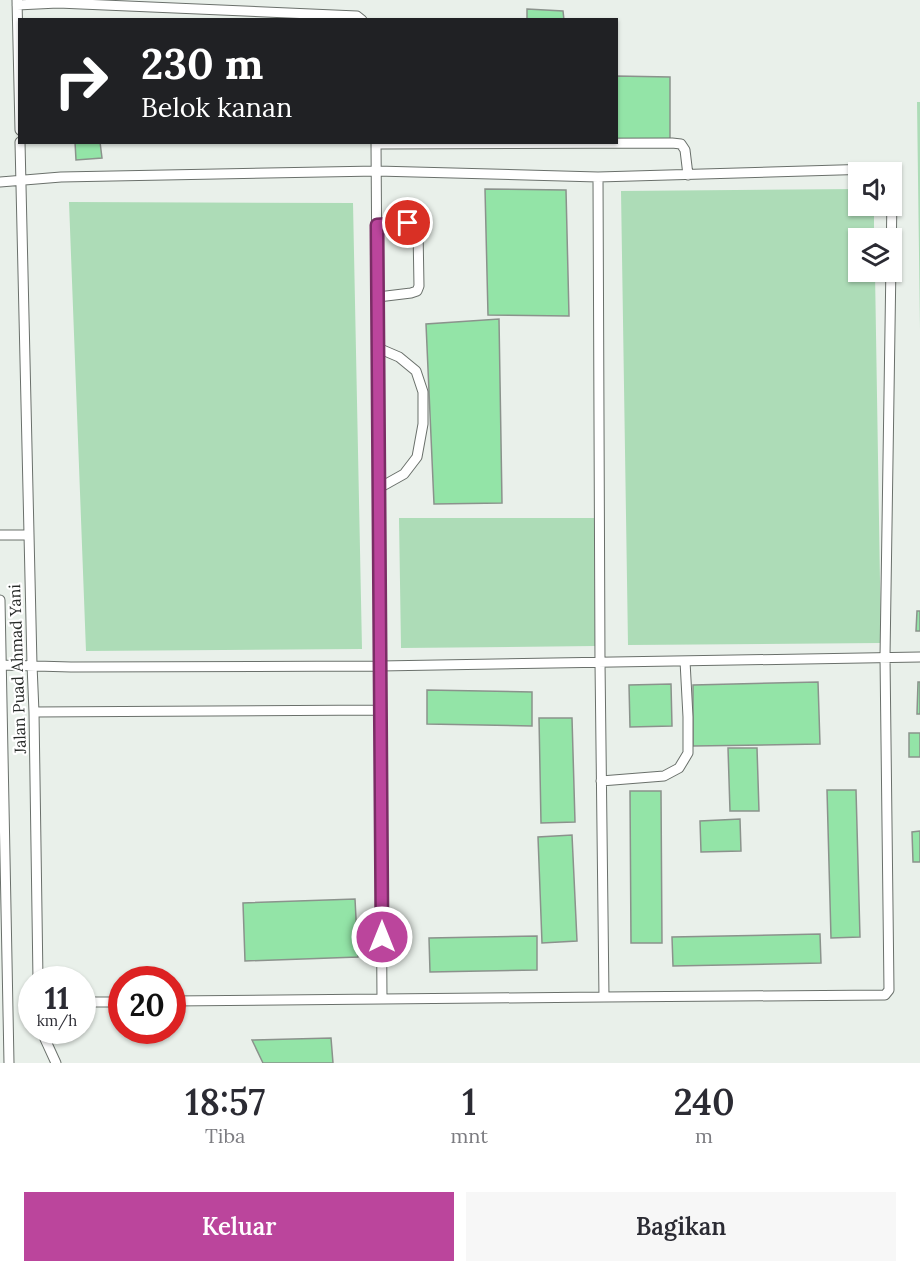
<!DOCTYPE html>
<html lang="id">
<style>
:root{--surface:#fff;--page:#f7f7f7;--text:#2b2b33;--muted:#7c7c81;--accent:#bb459c}
body{margin:0;font-family:Lora,serif;background:var(--page);color:var(--text);height:100vh;display:flex;flex-direction:column;font-size:22px;white-space:nowrap}
*{box-sizing:border-box;margin:0}
p{font-size:20px;color:var(--muted)}
.icon{flex:none;width:33px;height:33px;fill:none;stroke:currentColor;stroke-width:2;stroke-linecap:round;stroke-linejoin:round}
.map{position:relative;height:1063px;overflow:hidden}
.drawer{display:flex;flex-direction:column;background:var(--surface);flex:1}
.drawer>*{flex:none}
.guide{position:absolute;left:18px;top:18px;width:600px;height:126px;border-radius:0px;box-shadow:0 2px 4px #0004;background:#202124;color:#fff;overflow:hidden}
.controls{position:absolute;left:848px;top:162px;display:grid;gap:12px}
.controls a{display:grid;place-items:center;width:54px;height:54px;border-radius:0px;background:var(--surface);box-shadow:0 2px 4px #0004;font-size:30px}
.speed{position:absolute;left:18px;top:966px;display:flex;gap:12px;font-size:30px;font-weight:700;text-align:center}
.speed>*{display:grid;place-content:center;width:78px;height:78px;border-radius:50%;background:var(--surface);box-shadow:0 2px 4px #0004;line-height:1}
.speed small{font-size:15px;font-weight:400}
.speed .limit{border:9px solid #d22;background:#fff;color:#111}
.pin{position:absolute;display:grid;place-items:center;width:51px;height:51px;color:#fff;margin:-26px;border:3px solid #fff;border-radius:50%;box-shadow:0 2px 6px #0007}
.me{position:absolute;width:66px;margin:-33px;rotate:0deg;stroke-linejoin:round;filter:drop-shadow(0 0 4px #0008)}
.turn{display:flex;align-items:center;gap:21px;height:126px;padding:0 24px;font-size:27px}
.turn .icon{width:78px;height:78px;stroke-width:2.5}
.turn b{display:block;font-size:42px;line-height:51px}
.eta{display:flex;justify-content:space-evenly;align-items:center;height:102px;text-align:center}
.eta b{font-size:36px;font-weight:600;line-height:42px}
.cta{display:flex;gap:12px;margin-top:auto;padding:12px 24px}
.cta a{flex:1;height:69px;border-radius:0px;background:var(--accent);color:#fff;font-size:24px;font-weight:600;line-height:69px;text-align:center}
.cta a+a{background:var(--page);color:var(--text)}
.map>svg:first-child{display:block}
</style>
<div class="map">
<svg width="920" height="1063" viewBox="0 0 920 1063">
<rect width="100%" height="100%" fill="#e9f0ea"/>
<path fill="#addcb7" d="M917,102H920V329Z
M858,189V206H874V238H858V272H875L881,643L628,645L621,191Z
M69,202L353,203L362,649L86,651Z
M399,518H594L595,646L401,648Z"/>
<path fill="#93e4a7" stroke="#8b928c" stroke-width="1.5" d="M527,9L563,11L564,20H527Z
M616,76L670,77V140L616,139Z
M75,142H100L102,158L76,160Z
M485,189L566,190L569,316L488,315Z
M499,319L502,503L434,504L426,324Z
M917,611H920V631H916Z
M818,682L820,744L693,746V685Z
M918,682H920V714H917Z
M671,684L672,726L630,727L629,685Z
M427,690L532,692V726L427,724Z
M539,718H572L575,822L541,823Z
M909,733H920V757H909Z
M728,748H757L759,811H730Z
M827,790H856L860,937L831,938Z
M630,791H661L662,943H631Z
M740,819L741,851L701,852L700,821Z
M920,831V862H913L912,832Z
M572,835L577,941L542,943L538,837Z
M355,899L358,957L245,961L243,903Z
M820,934L821,963L673,966L672,937Z
M537,936V970L430,972L429,938Z
M331,1038L333,1063H263L252,1040Z"/>
<g fill="none" stroke-linecap="round" stroke-linejoin="round">
<defs>
<path id="lane" d="M17,0L20,130
M17,5L58,3L357,16L362,20
M20,142L32,665L34,712L38,980
M376,142L382,999
M376,144L672,143L681,144L685,150L688,175
M598,177L600,662L604,997
M0,182L61,177L377,171L598,177L873,169L878,172
M377,225C391,224 409,219 418,230L419,286L417,291L411,293L378,297
M378,348L399,357L416,371L423,392V424L417,457L404,474L379,488
M0,535H29
M0,600L9,1063
M1,665L71,667L380,666L920,657
M34,712L381,710
M601,781L664,776L679,768L688,753V717L685,661
M172,1001L604,997L885,995L889,990L885,657L892,197L891,191
M82,1002H122
M43,1030L45,1039L56,1063"/>
</defs>
<use href="#lane" stroke="#6a706b" stroke-width="11"/>
<use href="#lane" stroke="#fff" stroke-width="9"/>
</g>
<g fill="none" stroke-linecap="round" stroke-linejoin="round">
<defs>
<path id="route" d="M382,937L377,225L408,223"/>
</defs>
<use href="#route" stroke="#7a2d65" stroke-width="15"/>
<use href="#route" stroke="#bb459c" stroke-width="10"/>
</g>
<g text-anchor="middle" stroke-width="4.5" stroke-linejoin="round" paint-order="stroke">
<g font-size="16" fill="#262927" stroke="#fff">
<text transform="translate(17 669) rotate(-92)" y="6">Jalan Puad Ahmad Yani</text>
</g>
</g>
</svg>
<div class="controls">
<a><svg class="icon" aria-label="sound" viewBox="0 0 24 24"><path d="M4 9h4l5-4v14l-5-4H4zM17 9q2 3 0 6"/></svg></a>
<a><svg class="icon" aria-label="layers" viewBox="0 0 24 24"><path d="M12 4l9 5-9 5-9-5zM3 14l9 5 9-5"/></svg></a>
</div>
<div class="speed"><div>11<small>km/h</small></div><div class="limit">20</div></div>
<div class="pin" style="left:408px;top:223px;background:#d93025"><svg class="icon" aria-label="arrive" viewBox="0 0 24 24"><path d="M6 21V4h12l-3 4 3 4H6"/></svg></div>
<svg class="me" style="left:382px;top:937px" viewBox="-20 -20 40 40"><circle r="17" fill="#bb459c" stroke="#fff" stroke-width="3"/><path d="M0-11L8 9 0 5-8 9z" fill="#fff"/></svg>
<div class="guide">
<div class="turn"><svg class="icon" aria-label="right" viewBox="0 0 24 24"><path d="M7 20v-9h11M14 6l5 5-5 5"/></svg><div><b>230 m</b>Belok kanan</div></div>
</div>
</div>
<section class="drawer">
<div class="eta">
<div><b>18:57</b><p>Tiba</p></div>
<div><b>1</b><p>mnt</p></div>
<div><b>240</b><p>m</p></div>
</div>
<div class="cta"><a>Keluar</a><a>Bagikan</a></div>
</section>
